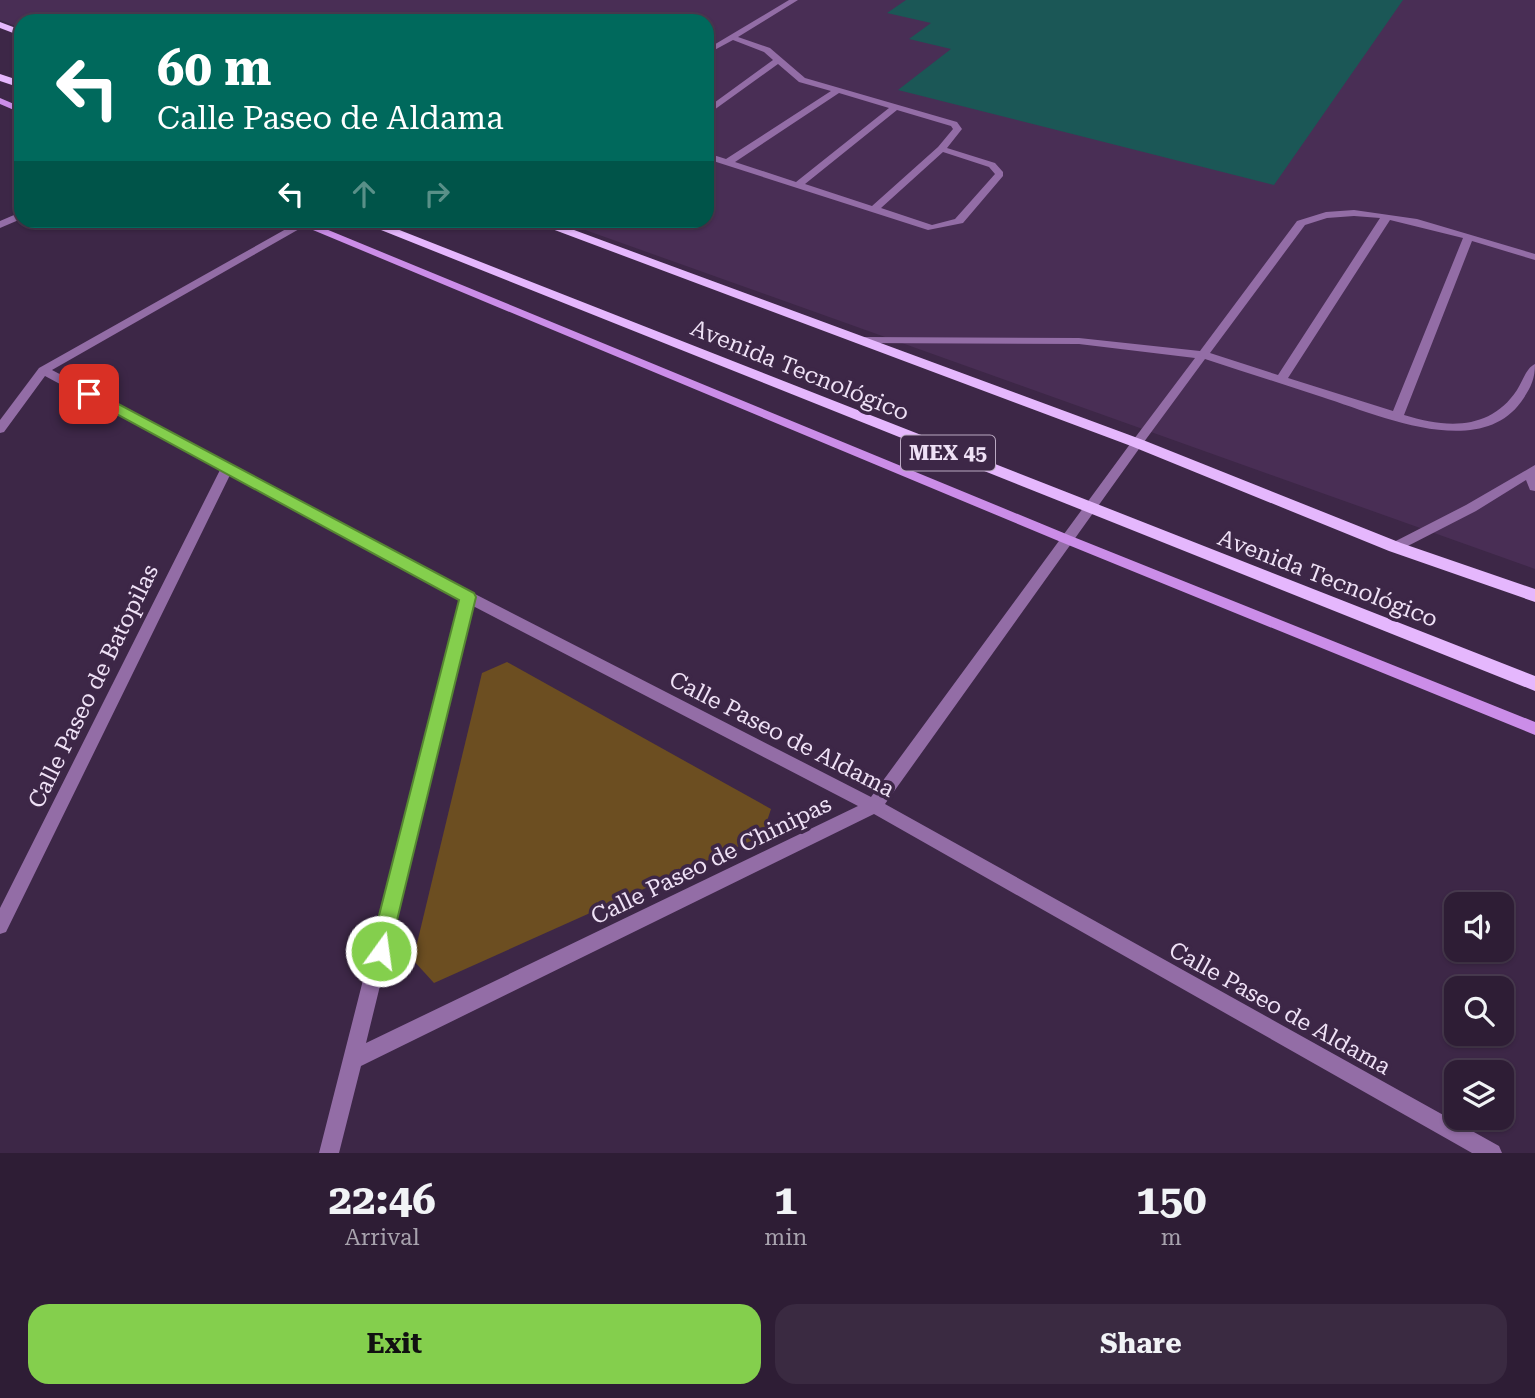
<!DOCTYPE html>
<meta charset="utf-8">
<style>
:root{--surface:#2e1d35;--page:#3a2a41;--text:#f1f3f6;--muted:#a7a2ad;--line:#493b50;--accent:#84cf4d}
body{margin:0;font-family:"Roboto Serif",serif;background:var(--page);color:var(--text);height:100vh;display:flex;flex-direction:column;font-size:26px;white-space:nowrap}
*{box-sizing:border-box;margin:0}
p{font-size:23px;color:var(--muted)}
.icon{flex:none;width:38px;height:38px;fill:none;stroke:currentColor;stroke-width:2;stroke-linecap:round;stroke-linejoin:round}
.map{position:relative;height:1153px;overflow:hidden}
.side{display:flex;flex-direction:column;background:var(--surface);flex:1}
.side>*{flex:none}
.hud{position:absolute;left:14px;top:14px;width:700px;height:214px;border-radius:21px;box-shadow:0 2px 5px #0004,0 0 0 2px var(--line);background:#00695c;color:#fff;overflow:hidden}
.buttons{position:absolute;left:1444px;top:892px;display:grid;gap:14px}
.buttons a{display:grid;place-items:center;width:70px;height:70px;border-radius:14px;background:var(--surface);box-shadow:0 2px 5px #0004,0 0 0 2px var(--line);font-size:35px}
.pin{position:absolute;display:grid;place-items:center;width:60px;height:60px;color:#fff;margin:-30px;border-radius:14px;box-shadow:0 4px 10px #0006}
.me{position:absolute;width:77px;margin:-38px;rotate:14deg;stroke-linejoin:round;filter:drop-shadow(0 0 5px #0008)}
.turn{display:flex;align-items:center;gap:24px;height:147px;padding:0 28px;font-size:32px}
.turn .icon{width:91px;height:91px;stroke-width:2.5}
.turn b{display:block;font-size:49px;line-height:60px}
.lanes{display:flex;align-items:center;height:66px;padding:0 28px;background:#0003;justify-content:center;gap:35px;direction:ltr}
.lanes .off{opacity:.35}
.eta{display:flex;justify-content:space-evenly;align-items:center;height:119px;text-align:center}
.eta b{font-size:42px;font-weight:700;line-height:49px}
.button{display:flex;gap:14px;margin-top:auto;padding:14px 28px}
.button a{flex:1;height:80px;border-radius:21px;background:var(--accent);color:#111;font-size:28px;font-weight:700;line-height:80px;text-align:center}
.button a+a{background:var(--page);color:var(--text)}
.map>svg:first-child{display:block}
</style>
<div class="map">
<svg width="1535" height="1153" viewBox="0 0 1535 1153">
<rect width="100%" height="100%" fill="#3d2747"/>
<path fill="#492e55" d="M0,0H1535V569L560,221L707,220V21H21V28L0,20Z"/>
<path fill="#6c4e21" d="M507,662L771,809L762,836L434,983L413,960L482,673Z"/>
<path fill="#1b5756" d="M906,0H1403L1274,185L898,90L951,49L909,39L931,23L887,13Z"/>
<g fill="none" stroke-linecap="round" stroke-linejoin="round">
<path fill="#936da6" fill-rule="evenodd" d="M789,0H798L738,37L770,48L805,78L957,122L962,129L947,148L995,163L1003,172V176L963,223L928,230L707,159V153L726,159L831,91L799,82L778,64L707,115V108L773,60L764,52L733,40L707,54V49ZM839,93L889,108L796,182L735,162ZM897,110L951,126L953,129L938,147L872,206L805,184ZM943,152L989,167L995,174L955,219L932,225L881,208Z
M1354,210L1417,219L1535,254V260L1472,241L1404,415C1446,428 1490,431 1517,390C1523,381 1526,368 1535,364C1535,380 1530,389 1521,402C1478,461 1376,414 1322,397C1283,384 1244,372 1205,359L1141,446L1137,447L1131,443L1195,358L1079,344L857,343L851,340L857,337L1079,338L1200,351L1297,221L1326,212ZM1354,216L1380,218L1278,375L1210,353L1305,225L1327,218ZM1390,220L1463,238L1393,411L1288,378Z
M1535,465V491L1530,490L1526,480L1476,511L1400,550H1390L1388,547L1390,544L1466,505Z"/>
<path fill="#936da6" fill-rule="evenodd" d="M21,212V219L0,228V221Z
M302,220H315L52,370L473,593L871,797L1133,440H1141L1143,443L1141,446L885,804L1499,1146L1502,1153H1472L874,814L361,1066L339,1153H319L460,599L230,475L6,932L0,934V908L220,470L45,376L4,432L0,433V420L39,368ZM473,606L858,806L366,1043Z"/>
<path fill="#cb8de8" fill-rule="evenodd" d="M0,98L21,107V113L0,104Z
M289,220H304L1071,536L1535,722V735L1061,542Z"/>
<path fill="#e5b7fd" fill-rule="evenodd" d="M0,22L21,30V36L0,28Z
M0,74L21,81V88L0,81Z
M356,220H374L1535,676V691Z
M528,220H547L1143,440L1401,543L1535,589V602L1389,551L1131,446Z"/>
</g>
<path fill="#84cf4d" stroke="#568732" stroke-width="2" d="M85,391H94L474,593L476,597L388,957L381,960L373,957L370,951L459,600L85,397Z"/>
<g text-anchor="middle" stroke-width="7" stroke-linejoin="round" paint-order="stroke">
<rect fill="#3d2747" stroke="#baa9c2" stroke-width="2" x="901" y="435.5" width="94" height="35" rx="5"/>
<g font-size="21" font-weight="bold" fill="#efe1f6">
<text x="948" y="460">MEX 45</text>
</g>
<g font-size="23" fill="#efe1f6" stroke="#3d2747">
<text transform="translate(800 370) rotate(22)" y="8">Avenida Tecnológico</text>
<text transform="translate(1328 578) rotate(21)" y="8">Avenida Tecnológico</text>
<text transform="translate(93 686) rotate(-64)" y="8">Calle Paseo de Batopilas</text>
<text transform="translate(782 734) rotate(27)" y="8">Calle Paseo de Aldama</text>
<text transform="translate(711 860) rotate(-26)" y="8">Calle Paseo de Chinipas</text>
<text transform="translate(1280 1008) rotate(29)" y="8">Calle Paseo de Aldama</text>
</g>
</g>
</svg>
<div class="buttons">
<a><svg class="icon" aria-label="sound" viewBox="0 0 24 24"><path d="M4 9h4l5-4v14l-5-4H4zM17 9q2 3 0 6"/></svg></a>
<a><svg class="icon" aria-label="search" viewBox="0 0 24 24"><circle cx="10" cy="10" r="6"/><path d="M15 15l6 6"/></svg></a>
<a><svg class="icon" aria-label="layers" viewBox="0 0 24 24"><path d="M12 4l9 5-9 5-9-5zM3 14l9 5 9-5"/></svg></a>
</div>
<div class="pin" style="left:89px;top:394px;background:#d93025"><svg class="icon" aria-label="arrive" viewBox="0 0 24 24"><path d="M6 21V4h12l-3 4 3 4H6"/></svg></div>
<svg class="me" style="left:381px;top:951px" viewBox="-20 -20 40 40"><circle r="17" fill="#84cf4d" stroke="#fff" stroke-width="3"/><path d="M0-11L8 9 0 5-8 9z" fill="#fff"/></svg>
<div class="hud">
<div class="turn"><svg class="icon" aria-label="left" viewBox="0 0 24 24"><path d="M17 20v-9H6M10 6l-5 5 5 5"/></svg><div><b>60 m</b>Calle Paseo de Aldama</div></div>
<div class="lanes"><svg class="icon" aria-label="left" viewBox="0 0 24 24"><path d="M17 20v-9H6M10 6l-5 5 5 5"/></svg><svg class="icon off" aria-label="ahead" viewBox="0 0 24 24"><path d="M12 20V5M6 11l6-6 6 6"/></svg><svg class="icon off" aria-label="right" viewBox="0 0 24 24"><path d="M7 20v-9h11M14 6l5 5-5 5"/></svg></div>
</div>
</div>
<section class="side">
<div class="eta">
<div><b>22:46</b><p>Arrival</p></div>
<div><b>1</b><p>min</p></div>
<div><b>150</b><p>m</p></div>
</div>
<div class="button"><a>Exit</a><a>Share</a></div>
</section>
